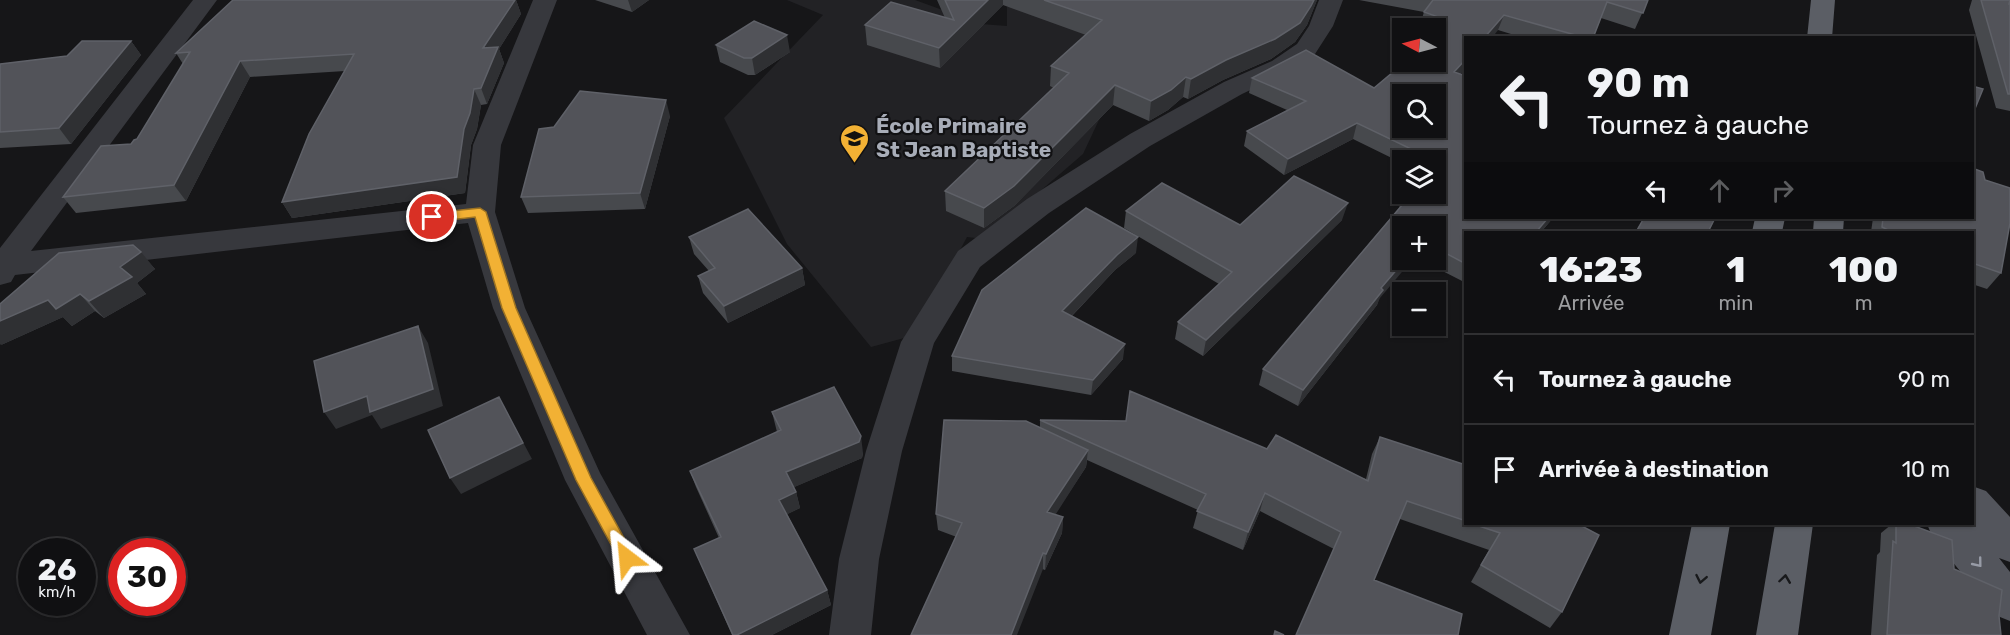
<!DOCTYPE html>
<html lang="fr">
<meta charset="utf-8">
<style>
:root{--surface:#101012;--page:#19191b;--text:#f1f3f6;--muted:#9c9d9f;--line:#303032}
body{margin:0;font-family:Rubik,sans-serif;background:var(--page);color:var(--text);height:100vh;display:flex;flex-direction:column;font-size:22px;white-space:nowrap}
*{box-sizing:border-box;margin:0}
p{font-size:20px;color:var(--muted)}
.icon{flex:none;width:33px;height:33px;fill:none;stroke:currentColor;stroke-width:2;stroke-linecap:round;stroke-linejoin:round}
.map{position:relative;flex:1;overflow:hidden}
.sheet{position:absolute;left:1464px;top:231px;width:510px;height:294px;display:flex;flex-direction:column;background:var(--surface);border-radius:0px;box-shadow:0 2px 4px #0004,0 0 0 2px var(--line)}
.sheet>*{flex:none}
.hud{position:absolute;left:1464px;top:36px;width:510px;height:183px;border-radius:0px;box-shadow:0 2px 4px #0004,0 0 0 2px var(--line);background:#101012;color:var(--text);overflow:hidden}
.needle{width:39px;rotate:276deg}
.tools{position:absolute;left:1392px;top:18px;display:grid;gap:12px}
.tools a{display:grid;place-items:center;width:54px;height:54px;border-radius:0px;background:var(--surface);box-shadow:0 2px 4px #0004,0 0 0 2px var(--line);font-size:30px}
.speed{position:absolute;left:18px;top:538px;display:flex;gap:12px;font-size:30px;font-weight:700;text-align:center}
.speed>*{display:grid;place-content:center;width:78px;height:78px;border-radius:50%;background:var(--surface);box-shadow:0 2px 4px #0004,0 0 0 2px var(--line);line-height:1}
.speed small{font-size:15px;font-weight:400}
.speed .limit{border:9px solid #d22;background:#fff;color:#111}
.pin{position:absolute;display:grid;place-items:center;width:51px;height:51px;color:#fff;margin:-26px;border:3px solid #fff;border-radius:50%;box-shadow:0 2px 6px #0007}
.me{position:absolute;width:66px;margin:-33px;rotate:331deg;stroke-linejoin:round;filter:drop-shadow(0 0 4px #0008)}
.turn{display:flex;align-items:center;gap:21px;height:126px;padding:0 24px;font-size:27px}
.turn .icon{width:78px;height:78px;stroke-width:2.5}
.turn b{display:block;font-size:42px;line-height:51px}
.lanes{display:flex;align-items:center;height:57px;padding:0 24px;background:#0003;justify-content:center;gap:30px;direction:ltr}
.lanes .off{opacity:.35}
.eta{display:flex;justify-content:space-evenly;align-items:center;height:102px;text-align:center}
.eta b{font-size:36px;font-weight:800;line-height:42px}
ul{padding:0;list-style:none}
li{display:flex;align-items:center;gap:18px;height:90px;padding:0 24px;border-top:2px solid var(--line)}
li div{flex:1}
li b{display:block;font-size:22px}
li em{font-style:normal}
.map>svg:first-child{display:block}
</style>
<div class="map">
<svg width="2010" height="635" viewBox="0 0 2010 635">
<rect width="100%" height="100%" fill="#161618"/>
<path fill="#222225" d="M787,0H915L981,24L1007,26V7L1017,0H1061L1121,73L1083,154L985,239L967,237L915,335L871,347L787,244L724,118L823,15Z"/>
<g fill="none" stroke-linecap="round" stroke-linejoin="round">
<path fill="#37383d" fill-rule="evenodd" d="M193,0H217L31,251L466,204L473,145L533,0H557L501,145L495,212L525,308L600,473L690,635H647L565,480L493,308L468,223L15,275L11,282L0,285V248Z
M1319,0H1343L1333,26L1315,54L1290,71L1242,94L1150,146L1049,213L980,267L934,343L902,451L879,559L871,635H829L839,559L866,451L901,342L958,251L1027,199L1130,134L1224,82L1272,61L1297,44L1309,26Z"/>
<path fill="#53555c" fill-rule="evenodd" d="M1972,486L1986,491L2010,517V562L1999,558L2010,572V621L1995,615L1932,536L1927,524H1972Z"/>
<path fill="#5b5e65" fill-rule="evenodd" d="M1811,0H1835L1832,38H1807Z
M1755,218H1785L1782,232H1752Z
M1814,218H1844L1843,232H1813Z
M1692,524H1730L1711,635H1669Z
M1775,524H1813L1798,635H1756Z"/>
</g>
<path fill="#47494d" d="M233,0H516L521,14L499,49L504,63L487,104L481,105L477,129L471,145L465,193L292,218L282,202L345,71L250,77L186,201L76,213L63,197L137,139L183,64L176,53Z
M595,0H649L632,12Z
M937,0H1317L1307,25L1295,42L1271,59L1223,80L1188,99L1183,97L1168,110L1149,121L1113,105L1014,206L984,228L946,211L945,191L1054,88L1050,86L1051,66L1086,35L1003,5L940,68L867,45L865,25L945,18Z
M1359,0H1648L1635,29L1601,18L1593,38H1524L1498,30L1466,38V68L1460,74L1466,218H1553L1541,232H1466V283L1421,260H1436V226H1402L1377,305L1298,406L1259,385L1263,369L1399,208L1401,202L1436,160H1402V163L1353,139L1284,175L1244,146L1247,131L1287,110L1249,93L1252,78L1374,88L1405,62L1436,28H1419L1424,12Z
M1972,0H2010L2009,4H2010V111L1996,108L1969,10Z
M131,41L141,55L71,144L0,148V64L67,56Z
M716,45L790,52L755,75H748L720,62Z
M670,116L645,209L528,213L521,197L554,127Z
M1126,211L1240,225L1342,220L1203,356L1175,339L1178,322L1219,284L1124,228Z
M1873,218H1972L2001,273L1987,289L1972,284V232H1871Z
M689,237L802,268L805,285L728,323L703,293L698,276L709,271L694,254Z
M133,245L155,269L137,283L146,294L104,318L95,311L72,326L63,317L1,345Z
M1136,253L1115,270L1072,316L1123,359L1091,395L952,371V356Z
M772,412L863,453L862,458L794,487L796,492L800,508L787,514L827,590L831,605L772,635H732L694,549L719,538L696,487L690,471L777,432Z
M1040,420L1267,449L1366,479L1372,454L1380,437L1466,465V524H1578L1562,612L1550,628L1471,582L1489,550L1400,519L1296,635L1334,549L1260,511L1243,550L1193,528L1198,510L1087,460L1086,467L1055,514L1063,517L1062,533L1045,570L938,530L936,514L1040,428Z
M1892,524H1909L1954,569L1999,616L2001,635H1871L1877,555L1880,552L1881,533Z"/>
<path fill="#2f3033" d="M515,0H516L521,14L499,49L504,63L487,104L481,88L483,48Z
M628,0H649L632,12Z
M988,0H1003V5L940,68L939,48Z
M1314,0H1317L1307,25L1295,42L1271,59L1223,80L1188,99L1191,79L1226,60Z
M1504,15L1498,30L1492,38H1484Z
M787,35L790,52L755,75L752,58Z
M131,41L141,55L71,144L59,128Z
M1466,59V68L1449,88L1454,72Z
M240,61L250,77L186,201L174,185Z
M1186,77L1183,97L1168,110L1149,121L1151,101Z
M1115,85L1113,105L1014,206L984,228V208Z
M474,89L481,105L477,129L471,145L465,193L292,218L282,202L464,129Z
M666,100L670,116L645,209L640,193Z
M1357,123L1353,139L1284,175L1288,159Z
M1348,203L1342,220L1203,356L1206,340Z
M1548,218H1553L1541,232H1536Z
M1138,237L1136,253L1115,270L1062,326V311L1117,255Z
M141,252L155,269L137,283L146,294L104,318L89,301L120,267Z
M1405,260H1412L1380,298L1377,305L1298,406L1303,390L1381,288Z
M802,268L805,285L728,323L724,306Z
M80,294L95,311L72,326L63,317L1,345L0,344V321L48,300Z
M418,326L428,343L443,406L381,429L372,415L336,429L324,412Z
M1125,344L1123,359L1091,395L1093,380Z
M499,397L532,459L461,494L450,478Z
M861,436L863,453L862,458L790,489L786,472Z
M1088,450L1086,467L1047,528V512Z
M796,492L800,508L784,516L779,500Z
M1265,493L1260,511L1243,550L1248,532Z
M1063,517L1062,533L1045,570L1046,554Z
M1043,553V569L1017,635H1011Z
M827,590L831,605L772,635H737Z"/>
<path fill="#525359" stroke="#5f6168" stroke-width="1.5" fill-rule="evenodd" d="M233,0H515L483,48L498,47L481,88L474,89L470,113L464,129L457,177L282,202L309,134L354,54L240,61L174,185L63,197L101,146L131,144L134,140L137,139L190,52L176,53Z
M945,0H988L939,48L865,25L891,2L954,20Z
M1044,0H1314L1311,6L1300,23L1275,39L1226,60L1191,79L1186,77L1171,90L1151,101L1115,85L1014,186L984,208L945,191L1069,73L1051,66L1102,20Z
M1433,0H1648L1643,13L1607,2L1593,38H1586L1504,15L1484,38H1466V59L1454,72L1466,76V218H1548L1536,232H1466V264L1436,248V226H1402V260H1405L1381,288L1383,290L1303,390L1263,369L1403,204L1401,202L1408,194H1436V160H1433H1434L1357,123L1288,159L1247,131L1306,101L1252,78L1306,50L1374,88L1405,62H1436L1435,28L1444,19L1424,12ZM1402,94H1436V128H1402Z
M1981,0H2010L2009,4H2010V94H2008Z
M754,21L787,35L752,58H744L716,45Z
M82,41H131L59,128L0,132V64L67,56Z
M1972,86L1983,89L1972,116Z
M580,91L666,100L640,193L521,197L539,129L554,127Z
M1972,168L1983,172L1985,180L2010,188V223L2001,273L1972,263V232H1892L1882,227L1883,218H1972Z
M1294,176L1348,203L1206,340L1178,322L1232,272L1126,211L1162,183L1240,225Z
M1086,208L1138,237L1117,255L1062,311L1125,344L1093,380L952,356L982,290Z
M748,209L802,268L724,306L698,276L715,268L689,237Z
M1644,218H1715L1708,232H1636Z
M133,245L141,252L120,267L132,277L89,301L80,294L56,309L48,300L0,321V304L59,253Z
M418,326L433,389L370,412L367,396L324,412L314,361Z
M834,387L861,436L859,442L786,472L796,492L779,500L827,590L737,635H733L694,549L721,537L690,471L781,430L772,412Z
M1130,391L1267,449L1276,435L1368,481L1380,437L1466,465V521L1407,501L1374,580L1462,614L1458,635H1296L1341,532L1265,493L1248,532L1197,511L1206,494L1040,420L1126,421Z
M499,397L523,443L450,478L428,430Z
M944,420L1026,421L1088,450L1047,512L1063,517L1046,554L1043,553L1011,635H911L962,523L936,514Z
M1473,524H1578L1599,535L1562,612L1481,565L1500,533Z
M1896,524H1909L1952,540L1954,569L2002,590L1999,616L2001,635H1887L1893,541L1896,543Z
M1275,631L1284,635H1274Z"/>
<defs><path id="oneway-chevron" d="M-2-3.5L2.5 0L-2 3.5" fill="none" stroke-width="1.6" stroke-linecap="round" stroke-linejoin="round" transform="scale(1.5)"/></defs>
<use stroke="#979ba6" href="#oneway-chevron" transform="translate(1978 563) rotate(51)"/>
<g stroke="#18191b">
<use href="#oneway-chevron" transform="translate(1701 579) rotate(101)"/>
<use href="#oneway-chevron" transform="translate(1785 579) rotate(-82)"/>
</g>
<path fill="#f2b134" stroke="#9d7322" stroke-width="1.5" d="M480,208L486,212L516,308L591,478L635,558L632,563L627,565L621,563L576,480L502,308L475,217L432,222L426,217L432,213Z"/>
<defs>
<symbol id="school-pin" viewBox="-11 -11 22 30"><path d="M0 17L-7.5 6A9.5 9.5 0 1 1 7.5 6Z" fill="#f2b134" stroke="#111113"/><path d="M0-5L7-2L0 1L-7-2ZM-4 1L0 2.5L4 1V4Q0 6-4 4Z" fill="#111"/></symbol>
</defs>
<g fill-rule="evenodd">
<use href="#school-pin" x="838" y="122" width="33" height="45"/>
</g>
<g text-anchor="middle" stroke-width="4.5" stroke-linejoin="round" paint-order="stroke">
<g font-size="21" font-weight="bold" fill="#a8adb8" stroke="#111113" text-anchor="start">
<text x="876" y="133">École Primaire<tspan x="876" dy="24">St Jean Baptiste</tspan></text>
</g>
</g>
</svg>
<div class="tools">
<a><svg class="needle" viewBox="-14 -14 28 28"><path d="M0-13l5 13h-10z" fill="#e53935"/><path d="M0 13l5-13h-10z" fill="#9c9d9f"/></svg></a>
<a><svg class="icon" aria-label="search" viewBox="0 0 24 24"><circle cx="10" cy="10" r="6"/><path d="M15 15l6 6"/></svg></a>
<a><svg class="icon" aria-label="layers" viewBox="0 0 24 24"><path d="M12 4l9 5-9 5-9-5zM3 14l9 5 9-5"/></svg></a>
<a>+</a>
<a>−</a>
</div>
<div class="speed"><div>26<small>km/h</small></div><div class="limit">30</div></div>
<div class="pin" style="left:432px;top:217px;background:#d93025"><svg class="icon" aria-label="arrive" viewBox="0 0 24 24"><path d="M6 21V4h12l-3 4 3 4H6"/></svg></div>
<svg class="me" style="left:627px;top:558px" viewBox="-20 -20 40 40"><path d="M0-17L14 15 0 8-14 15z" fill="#f2b134" stroke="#fff" stroke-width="4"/></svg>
<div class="hud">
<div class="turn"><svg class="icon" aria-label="left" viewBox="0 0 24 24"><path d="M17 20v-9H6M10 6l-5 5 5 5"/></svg><div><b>90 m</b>Tournez à gauche</div></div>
<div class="lanes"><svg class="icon" aria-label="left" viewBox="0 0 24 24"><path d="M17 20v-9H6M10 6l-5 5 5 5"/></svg><svg class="icon off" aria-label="ahead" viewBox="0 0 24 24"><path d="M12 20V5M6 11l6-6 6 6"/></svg><svg class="icon off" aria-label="right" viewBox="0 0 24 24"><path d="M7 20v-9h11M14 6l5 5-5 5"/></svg></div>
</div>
<section class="sheet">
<div class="eta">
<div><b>16:23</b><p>Arrivée</p></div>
<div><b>1</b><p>min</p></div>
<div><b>100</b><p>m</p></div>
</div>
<ul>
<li><svg class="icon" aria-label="left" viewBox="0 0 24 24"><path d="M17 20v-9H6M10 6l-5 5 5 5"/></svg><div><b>Tournez à gauche</b></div><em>90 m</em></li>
<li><svg class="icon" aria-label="arrive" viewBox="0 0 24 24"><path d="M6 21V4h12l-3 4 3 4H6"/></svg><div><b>Arrivée à destination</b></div><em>10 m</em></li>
</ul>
</section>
</div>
